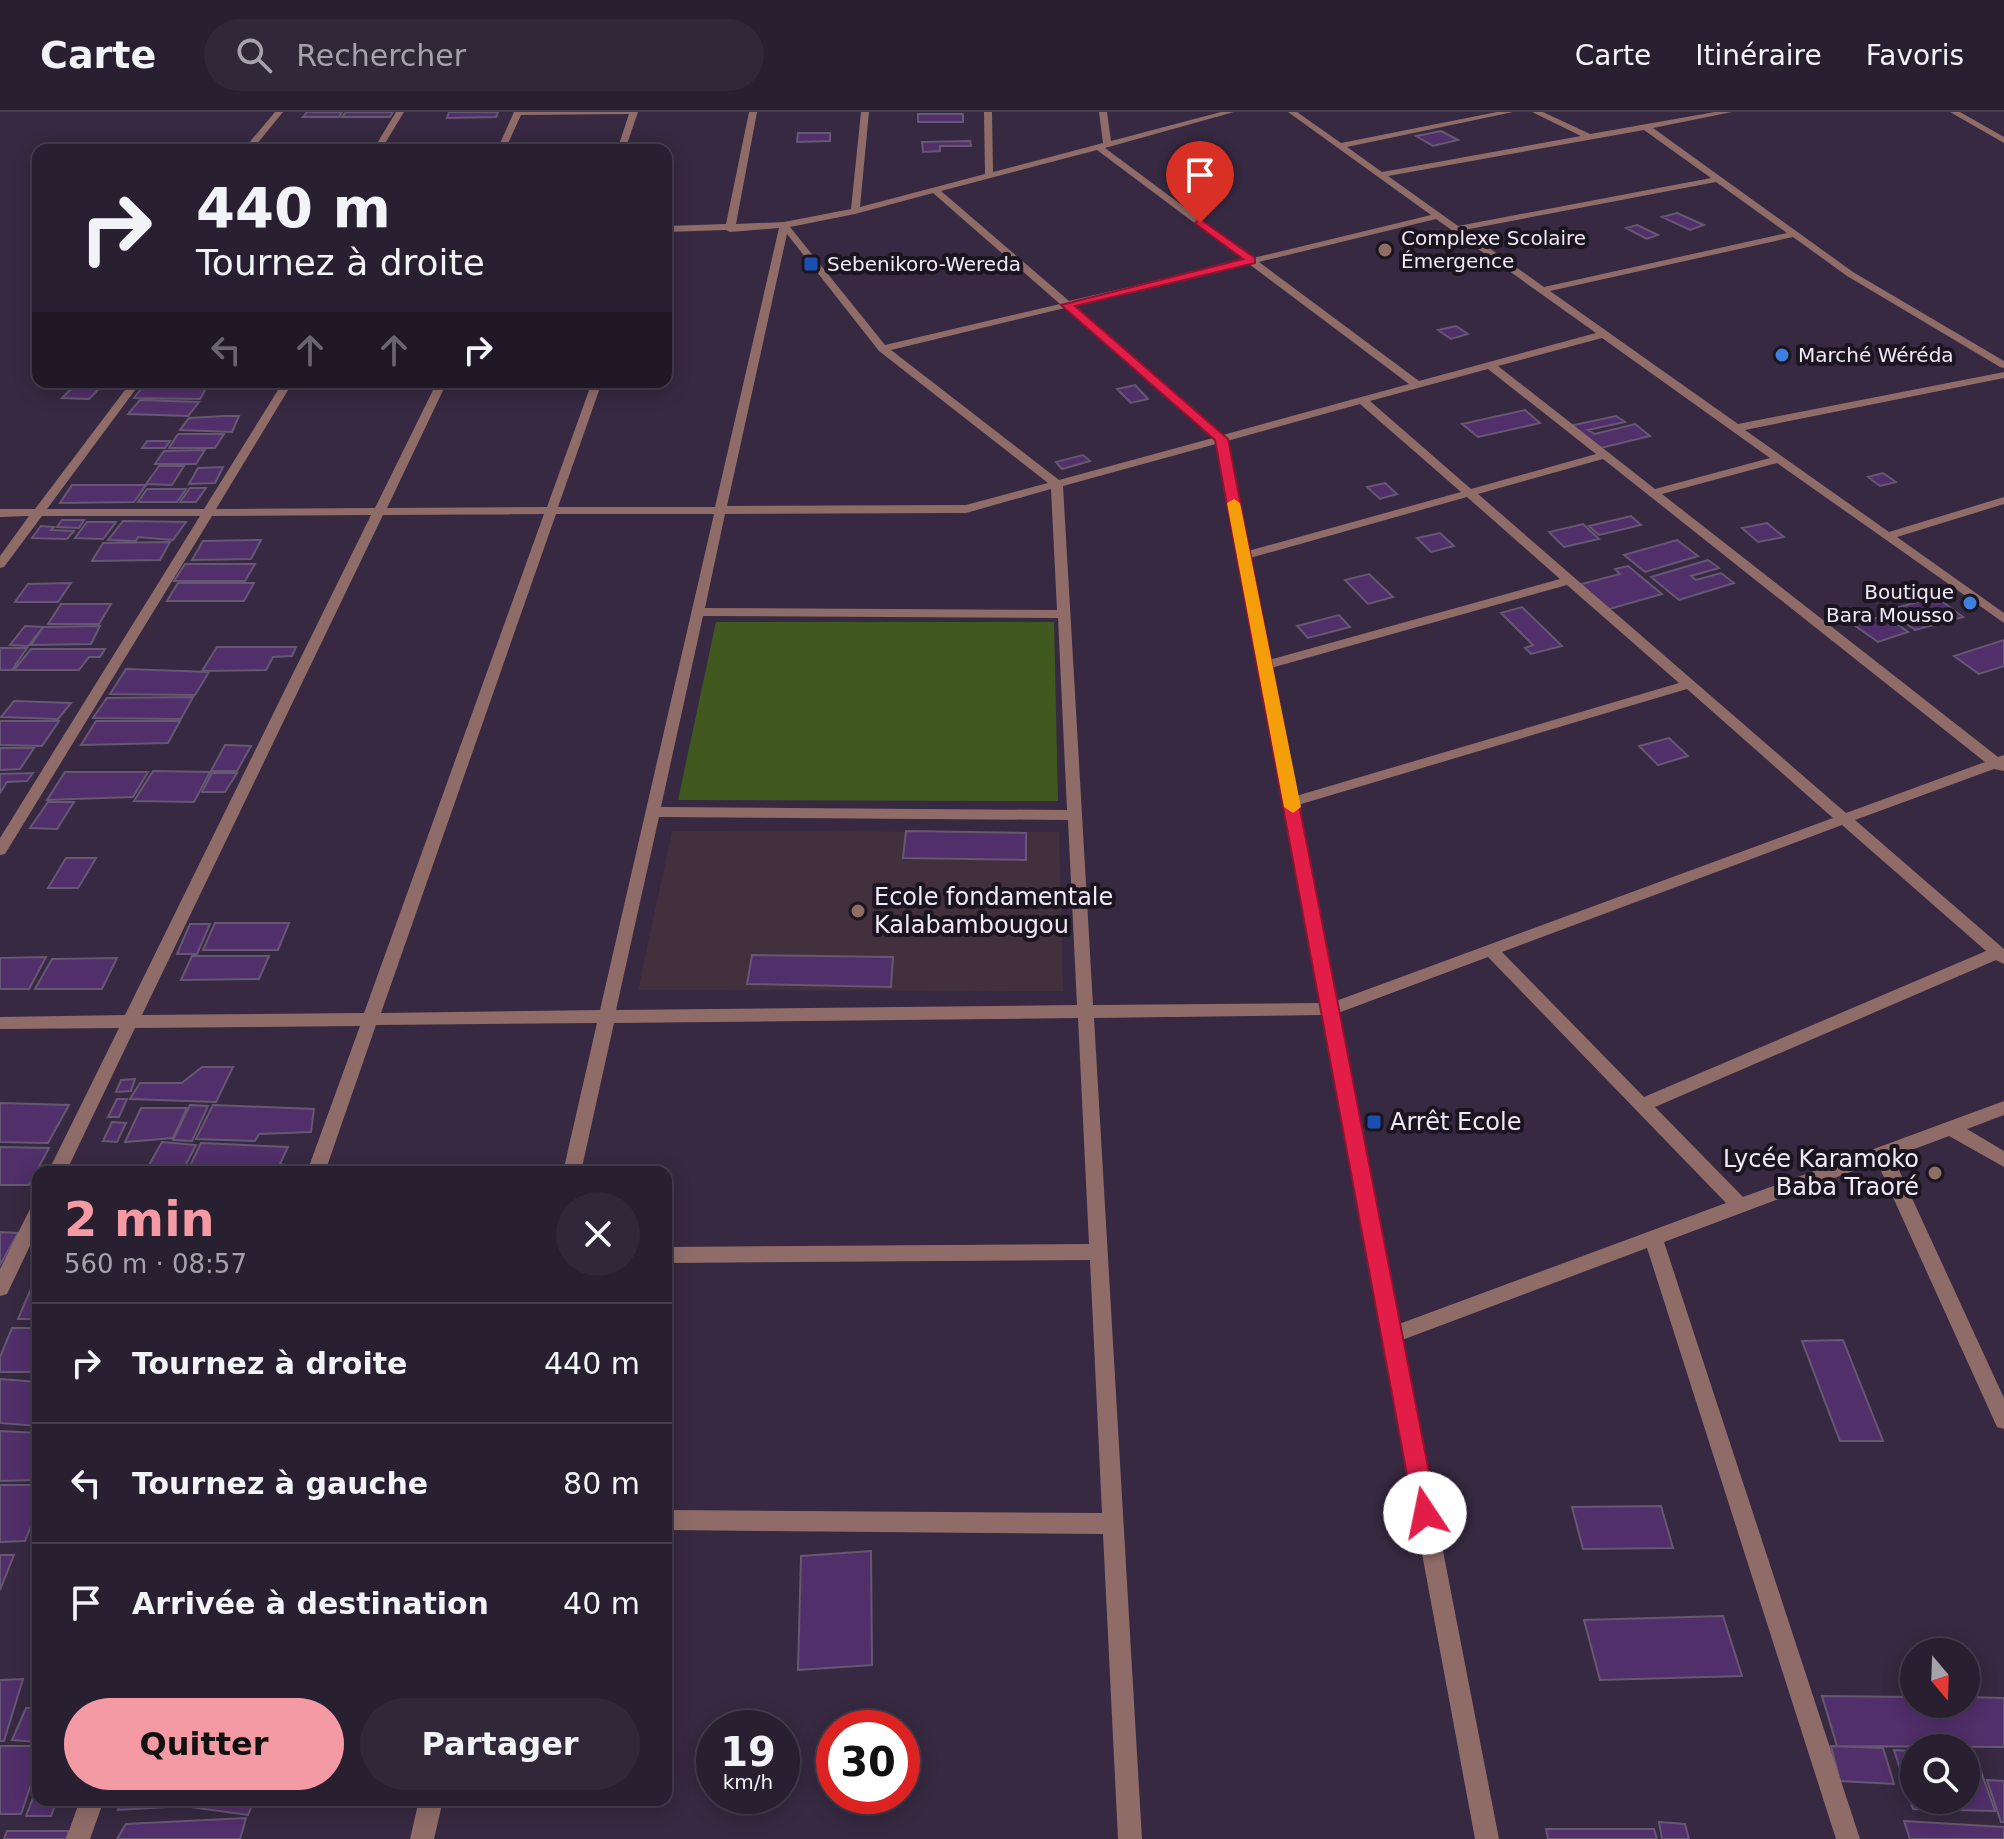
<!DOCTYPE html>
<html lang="fr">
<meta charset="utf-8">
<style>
:root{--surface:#281f31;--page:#302739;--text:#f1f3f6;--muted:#a5a2ab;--line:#443d4d;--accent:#f49aa4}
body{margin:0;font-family:"DejaVu Sans",sans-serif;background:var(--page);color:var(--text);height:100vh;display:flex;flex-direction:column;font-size:30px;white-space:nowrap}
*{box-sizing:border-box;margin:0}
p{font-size:26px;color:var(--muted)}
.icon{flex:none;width:44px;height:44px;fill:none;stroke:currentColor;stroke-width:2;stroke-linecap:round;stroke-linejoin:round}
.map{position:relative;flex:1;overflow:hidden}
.details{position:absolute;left:32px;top:1054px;width:640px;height:640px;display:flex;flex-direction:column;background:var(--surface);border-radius:16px;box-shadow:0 4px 20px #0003,0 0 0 2px var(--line)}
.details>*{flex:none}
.banner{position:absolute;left:32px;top:32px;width:640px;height:244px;border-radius:16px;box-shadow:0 4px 20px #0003,0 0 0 2px var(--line);background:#281f31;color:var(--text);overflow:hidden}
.needle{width:52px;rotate:161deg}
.fabs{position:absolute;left:1900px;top:1526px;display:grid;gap:16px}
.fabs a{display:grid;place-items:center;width:80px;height:80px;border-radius:50%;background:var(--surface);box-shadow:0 4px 20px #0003,0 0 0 2px var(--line);font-size:40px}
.speed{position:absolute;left:696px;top:1598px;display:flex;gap:16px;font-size:40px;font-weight:700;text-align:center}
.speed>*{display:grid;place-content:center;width:104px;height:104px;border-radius:50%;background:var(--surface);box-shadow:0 4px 20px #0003,0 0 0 2px var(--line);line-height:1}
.speed small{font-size:20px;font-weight:400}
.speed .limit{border:12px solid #d22;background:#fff;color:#111}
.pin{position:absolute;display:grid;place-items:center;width:68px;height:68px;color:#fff;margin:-82px -34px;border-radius:50% 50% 50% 0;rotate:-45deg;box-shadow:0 0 8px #0007}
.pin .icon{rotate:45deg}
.me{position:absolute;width:88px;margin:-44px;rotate:349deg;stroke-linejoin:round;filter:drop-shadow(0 0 6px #0008)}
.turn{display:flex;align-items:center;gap:28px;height:168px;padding:0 32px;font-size:36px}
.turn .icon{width:104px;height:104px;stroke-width:2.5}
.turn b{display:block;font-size:56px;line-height:68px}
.lanes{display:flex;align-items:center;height:76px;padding:0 32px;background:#0003;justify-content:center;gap:40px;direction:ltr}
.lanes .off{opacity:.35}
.round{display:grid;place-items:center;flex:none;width:84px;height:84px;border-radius:42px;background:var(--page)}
.overview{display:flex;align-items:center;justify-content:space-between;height:136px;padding:0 32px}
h1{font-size:48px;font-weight:600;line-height:60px;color:var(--accent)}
.cta{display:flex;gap:16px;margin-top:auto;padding:16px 32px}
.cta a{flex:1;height:92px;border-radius:48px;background:var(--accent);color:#111;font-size:32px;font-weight:600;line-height:92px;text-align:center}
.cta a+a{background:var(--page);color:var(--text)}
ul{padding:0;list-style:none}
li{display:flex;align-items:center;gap:24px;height:120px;padding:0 32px;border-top:2px solid var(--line)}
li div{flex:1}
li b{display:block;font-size:30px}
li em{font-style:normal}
header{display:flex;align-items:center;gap:48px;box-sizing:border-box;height:112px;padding:0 40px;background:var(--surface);border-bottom:2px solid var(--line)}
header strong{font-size:38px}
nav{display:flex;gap:44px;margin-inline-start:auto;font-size:28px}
.search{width:560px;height:72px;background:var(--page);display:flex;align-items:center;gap:20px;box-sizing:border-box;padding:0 28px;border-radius:44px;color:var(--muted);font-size:30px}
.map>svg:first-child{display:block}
</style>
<header>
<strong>Carte</strong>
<div class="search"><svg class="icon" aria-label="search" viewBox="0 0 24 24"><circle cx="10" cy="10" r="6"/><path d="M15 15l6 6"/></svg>Rechercher</div>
<nav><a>Carte</a><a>Itinéraire</a><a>Favoris</a></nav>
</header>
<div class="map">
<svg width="2004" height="1727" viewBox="0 0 2004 1727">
<rect width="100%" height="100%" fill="#362941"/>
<path fill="#42313c" d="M672,719L1059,720L1063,879L638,878Z"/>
<path fill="#41591e" d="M716,510H1054L1058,689L678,688Z"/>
<path fill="#512f6a" stroke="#665772" stroke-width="2" d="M307,0H342L339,5H303Z
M346,0H393L390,5H342Z
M449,0H498L496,5L447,6Z
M918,2H963V10H918Z
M1441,19L1458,28L1433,34L1416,24Z
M798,21H830V29L797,30Z
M970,29L971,34H940V39L923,40L922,30Z
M1677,101L1704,113L1690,118L1662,105Z
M1637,113L1658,123L1647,127L1626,116Z
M1456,214L1468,222L1451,227L1438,218Z
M145,272L208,273L200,287L134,286Z
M1135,273L1148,287L1131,291L1117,277Z
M74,274L101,275L89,287L62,286Z
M140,288L199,290L188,304L128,302Z
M1525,298L1540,311L1478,325L1462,312Z
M224,304H239L232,320L180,318L189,306Z
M1616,304L1625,310L1588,318L1595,322L1635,312L1650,324L1597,337L1569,314Z
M178,322H224L215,336H169Z
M147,329H170L165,336H142Z
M205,338L196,352H155L164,339Z
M1083,343L1090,349L1062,357L1056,350Z
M159,354H184L172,373L146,372Z
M223,355L215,371L189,372L198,356Z
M1883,361L1896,370L1880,374L1868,365Z
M1385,371L1397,382L1380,387L1367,375Z
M72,373H146L134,390L60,391Z
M190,376H206L196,390H180Z
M147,377H186L177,390H138Z
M1631,404L1641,413L1599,423L1589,414Z
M62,408H84L79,416L57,415Z
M123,409L186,410L173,428L138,425L136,429L108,428Z
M87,410H116L103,427L75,426Z
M1767,411L1784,425L1758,430L1742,416Z
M1583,412L1599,427L1564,435L1549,420Z
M41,414L54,415L51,418L74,419L67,427L32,426Z
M1440,421L1454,434L1431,440L1417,426Z
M261,428L251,447L192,448L203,429Z
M1677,428L1698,444L1645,460L1624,443Z
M170,430L160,448L92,449L103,431Z
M1708,448L1719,456L1691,464L1696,468L1721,461L1734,471L1679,488L1651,465Z
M185,452H255L245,469H174Z
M1628,454L1662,482L1606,498L1578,473L1620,462L1615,457Z
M1369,462L1393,485L1368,492L1345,468Z
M71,471L58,490H15L28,472Z
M178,471H254L244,489H167Z
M1936,485L1963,505L1915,518L1888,498Z
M61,492H111L99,512H48Z
M1522,495L1562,534L1531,542L1525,536L1533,533L1501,501Z
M1339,503L1350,515L1308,526L1297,514Z
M1885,503L1908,520L1878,530L1854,513Z
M25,514L43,515L28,534L10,533Z
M100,514L91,532L31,533L43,515Z
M2004,528V554L1979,562L1954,544Z
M217,535H296L292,544L273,545L266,558L202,559Z
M0,536H27L12,558H0Z
M31,537H105L100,545H89L79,558H14Z
M126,557L209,560L195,583L110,582Z
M193,585L181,607L93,606L107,586Z
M14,589L71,591L58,607L1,605Z
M0,609H59L42,634L0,633Z
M96,609H180L168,631L81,633Z
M1669,626L1688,644L1658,653L1639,634Z
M225,633L251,634L237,659H211Z
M0,636H34L20,657L0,658Z
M153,659L210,660L194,690L134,689Z
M65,660H148L133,685L47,688Z
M33,661L27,669L7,670L0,681V662Z
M212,661H237L225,680H202Z
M48,690H74L57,717L30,716Z
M906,719L1026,721V748L903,746Z
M66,746H96L78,776H48Z
M215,811H289L278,838H203Z
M190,812H210L197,842H177Z
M752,843L893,845L891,875L747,872Z
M192,844H269L259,867L181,868Z
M46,845L29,877H0V846Z
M117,846L102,877H35L52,847Z
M202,955H233L216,990L130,987L140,971H182Z
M135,967L131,979L116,980L121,968Z
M117,987H127L119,1005H108Z
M0,991L69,993L48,1031L0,1030Z
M190,993L208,994L192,1029L173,1028Z
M213,993L314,997L311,1020L259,1022L255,1029L196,1027Z
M141,996H187L173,1026L125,1030Z
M112,1010L126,1011L117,1030L103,1029Z
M162,1030L196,1033L182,1060H145Z
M201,1031L288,1035L280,1052L301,1056L299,1060H187Z
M0,1035L49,1036L29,1073H0Z
M0,1120L18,1121L0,1153Z
M36,1165L38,1207H18Z
M12,1216H38V1260H0V1245Z
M1843,1228L1883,1329H1840L1802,1229Z
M0,1267L38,1270V1314L0,1311Z
M0,1319L38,1321V1368L0,1369Z
M0,1373H38V1397L25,1429L0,1430Z
M1661,1394L1673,1436L1583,1437L1572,1395Z
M871,1439L872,1553L798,1558L801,1444Z
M0,1443H14L0,1478Z
M1723,1504L1742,1564L1600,1568L1584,1508Z
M23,1567L4,1629H0V1568Z
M1822,1584L1914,1585V1592H1966V1585L2004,1586V1635L1837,1634Z
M26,1596H38V1630L12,1628Z
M0,1634H38V1652L21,1702H0Z
M1831,1634L1883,1636L1894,1672L1840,1669Z
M1894,1638L1914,1639V1688H1966V1640H1974L1995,1699L1913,1697Z
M1987,1668L2004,1669V1710H2001Z
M36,1678L38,1688H57L51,1704H26Z
M122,1688H168L167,1695L118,1698Z
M170,1688H254L248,1703L168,1692Z
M246,1706L240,1727H117L126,1712Z
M1904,1709L2004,1715V1727H1910Z
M1659,1710L1685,1712L1689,1727H1662Z
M1546,1717H1654L1657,1727H1548Z
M7,1719H69L66,1727H4Z"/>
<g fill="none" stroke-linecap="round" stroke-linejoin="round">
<path fill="#906c69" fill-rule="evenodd" d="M275,0H283L252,38H243Z
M396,0H404L381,38H373Z
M514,0H638L625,38H617L629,2L521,3L505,38H497Z
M749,0H757L736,112L784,110L851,97L861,0H869L860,95L985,62L984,0H992L993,60L1103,31L1099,0H1107L1111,29L1221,0H1234L1105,36L1253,146L1431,103L1288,0H1297L1341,31L1497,0H1513L1347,35L1382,60L1581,24L1532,0H1543L1590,22L1715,0H1732L1653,16L1853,160L2004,249V256L2000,255L1847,164L1793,125L1550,179L1738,312L2004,260V266L1745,318L1889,420L2004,385V392L1897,425L2004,501V511L1777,351L1662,382L1998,645L2004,643V659L1994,657L1855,708L2004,837V852L1996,848L1655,995L1743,1085L2004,989V1003L1967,1017L2004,1039V1055L1949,1024L1893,1045L2004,1286V1317L1997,1315L1877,1050L1664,1130L1860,1727H1836L1647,1136L1402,1228L1499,1727H1475L1322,903L1094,906L1142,1727H1118L1103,1422L666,1418V1398L1102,1401L1090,1148L666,1151V1135L1089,1132L1078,906L614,911L581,1060H563L597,911L376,913L325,1060H307L360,914L135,916L66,1060H48L119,916L0,917V905L125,903L371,403L212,404L5,742L0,743V726L200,404H42L4,455L0,456V444L29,404L0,405V397H35L131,270H141L47,397H204L283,270H293L216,397L375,396L437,270H447L387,396L547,395L592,270H602L558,395H715L779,116L730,120L726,118L666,120V114L726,112ZM1644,18L1711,66L1458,114L1388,64ZM1097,38L1244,148L1069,189L941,79ZM1716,70L1787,121L1544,175L1464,118ZM933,81L1060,192L885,233L790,115L855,102ZM1436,107L1453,119L1596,221L1419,269L1259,150ZM787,122L879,239L1048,371L966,393L727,394ZM1249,152L1409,272L1223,323L1074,194ZM1065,196L1213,326L1059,368L891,238ZM1602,226L1770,346L1655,377L1498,254ZM1488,257L1596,342L1471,377L1370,289ZM1360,292L1461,380L1248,439L1227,329ZM1216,332L1320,891L1093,893L1063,374ZM1603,347L1985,650L1846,701L1478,382ZM1051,377L1057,498L705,496L725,402L966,401ZM1467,385L1560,467L1269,548L1250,446ZM544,402L364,901L142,903L383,403ZM556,402H714L600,898L381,901ZM1567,473L1679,571L1296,684L1271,556ZM703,504L1058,506L1067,698L661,695ZM1687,577L1833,706L1336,889L1298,693ZM659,705L1068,708L1077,893L616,898ZM1842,713L1986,839L1644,985L1502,840ZM1488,845L1726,1091L1399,1212L1338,901Z
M1950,0H1960L2004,25V31Z
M38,1090V1117L7,1182L0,1184V1157L32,1093Z
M80,1688H104L90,1727H66Z
M419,1688H443L434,1727H410Z"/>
</g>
<path fill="#e11d48" stroke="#92132f" stroke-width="2" d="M1200,107L1255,146V151L1075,194L1228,327L1437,1401L1434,1409L1425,1413L1417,1409L1414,1401L1215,328L1061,193L1243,147L1197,113L1195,111Z"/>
<path fill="#f59e0b" d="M1234,387L1240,391L1301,695L1293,701L1284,695L1227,391Z"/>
<g fill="#8d6e63" stroke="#1b1520" stroke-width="3">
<circle cx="1385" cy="138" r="8"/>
<circle cx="858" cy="799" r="8"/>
<circle cx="1935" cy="1061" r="8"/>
</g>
<g fill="#1a4fb4" stroke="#1b1520" stroke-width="3">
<rect x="803" y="144" width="16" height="16" rx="4"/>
<rect x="1366" y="1002" width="16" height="16" rx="4"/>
</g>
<g fill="#3f7fe0" stroke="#1b1520" stroke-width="3">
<circle cx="1782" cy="243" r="8"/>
<circle cx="1970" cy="491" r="8"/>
</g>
<g text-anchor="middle" stroke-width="8" stroke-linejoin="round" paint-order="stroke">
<g font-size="20" fill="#f1e8f9" stroke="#1b1520" text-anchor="start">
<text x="1401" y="133">Complexe Scolaire<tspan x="1401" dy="23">Émergence</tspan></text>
<text x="827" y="159">Sebenikoro-Wereda</text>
<text x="1798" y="250">Marché Wéréda</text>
<text x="1954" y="487" text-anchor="end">Boutique<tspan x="1954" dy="23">Bara Mousso</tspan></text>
</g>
<g font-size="24" fill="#f1e8f9" stroke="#1b1520" text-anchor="start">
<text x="874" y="793">Ecole fondamentale<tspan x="874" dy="28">Kalabambougou</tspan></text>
<text x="1390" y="1018">Arrêt Ecole</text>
<text x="1919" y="1055" text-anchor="end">Lycée Karamoko<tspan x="1919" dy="28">Baba Traoré</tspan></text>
</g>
</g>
</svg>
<div class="fabs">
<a><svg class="needle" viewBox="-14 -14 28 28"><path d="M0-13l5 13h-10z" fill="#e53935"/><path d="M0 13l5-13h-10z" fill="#a5a2ab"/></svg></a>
<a><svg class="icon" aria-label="search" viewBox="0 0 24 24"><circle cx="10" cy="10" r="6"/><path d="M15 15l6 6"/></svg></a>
</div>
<div class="speed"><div>19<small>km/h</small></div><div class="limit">30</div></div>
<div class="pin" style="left:1200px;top:111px;background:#d93025"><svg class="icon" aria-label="arrive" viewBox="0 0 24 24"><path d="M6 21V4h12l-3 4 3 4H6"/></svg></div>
<svg class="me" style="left:1425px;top:1401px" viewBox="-20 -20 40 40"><circle r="19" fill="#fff"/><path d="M0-13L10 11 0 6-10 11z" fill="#e11d48"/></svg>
<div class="banner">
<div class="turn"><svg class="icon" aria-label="right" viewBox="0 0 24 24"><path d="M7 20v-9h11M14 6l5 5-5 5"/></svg><div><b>440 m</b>Tournez à droite</div></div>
<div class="lanes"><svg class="icon off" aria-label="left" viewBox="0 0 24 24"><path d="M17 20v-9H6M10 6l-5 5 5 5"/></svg><svg class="icon off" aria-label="ahead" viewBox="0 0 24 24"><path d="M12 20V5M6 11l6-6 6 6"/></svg><svg class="icon off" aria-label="ahead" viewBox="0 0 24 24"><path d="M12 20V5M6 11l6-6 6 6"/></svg><svg class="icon" aria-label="right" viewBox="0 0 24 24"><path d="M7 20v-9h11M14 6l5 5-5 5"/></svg></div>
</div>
<section class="details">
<div class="overview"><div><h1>2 min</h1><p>560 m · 08:57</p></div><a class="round"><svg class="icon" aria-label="close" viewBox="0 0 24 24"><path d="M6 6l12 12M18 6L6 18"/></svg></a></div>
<ul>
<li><svg class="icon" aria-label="right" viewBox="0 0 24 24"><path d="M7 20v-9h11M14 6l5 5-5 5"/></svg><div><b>Tournez à droite</b></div><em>440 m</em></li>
<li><svg class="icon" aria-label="left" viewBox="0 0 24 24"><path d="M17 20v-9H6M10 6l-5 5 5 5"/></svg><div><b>Tournez à gauche</b></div><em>80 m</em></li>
<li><svg class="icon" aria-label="arrive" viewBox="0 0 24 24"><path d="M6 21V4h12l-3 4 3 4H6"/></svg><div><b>Arrivée à destination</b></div><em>40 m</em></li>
</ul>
<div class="cta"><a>Quitter</a><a>Partager</a></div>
</section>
</div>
